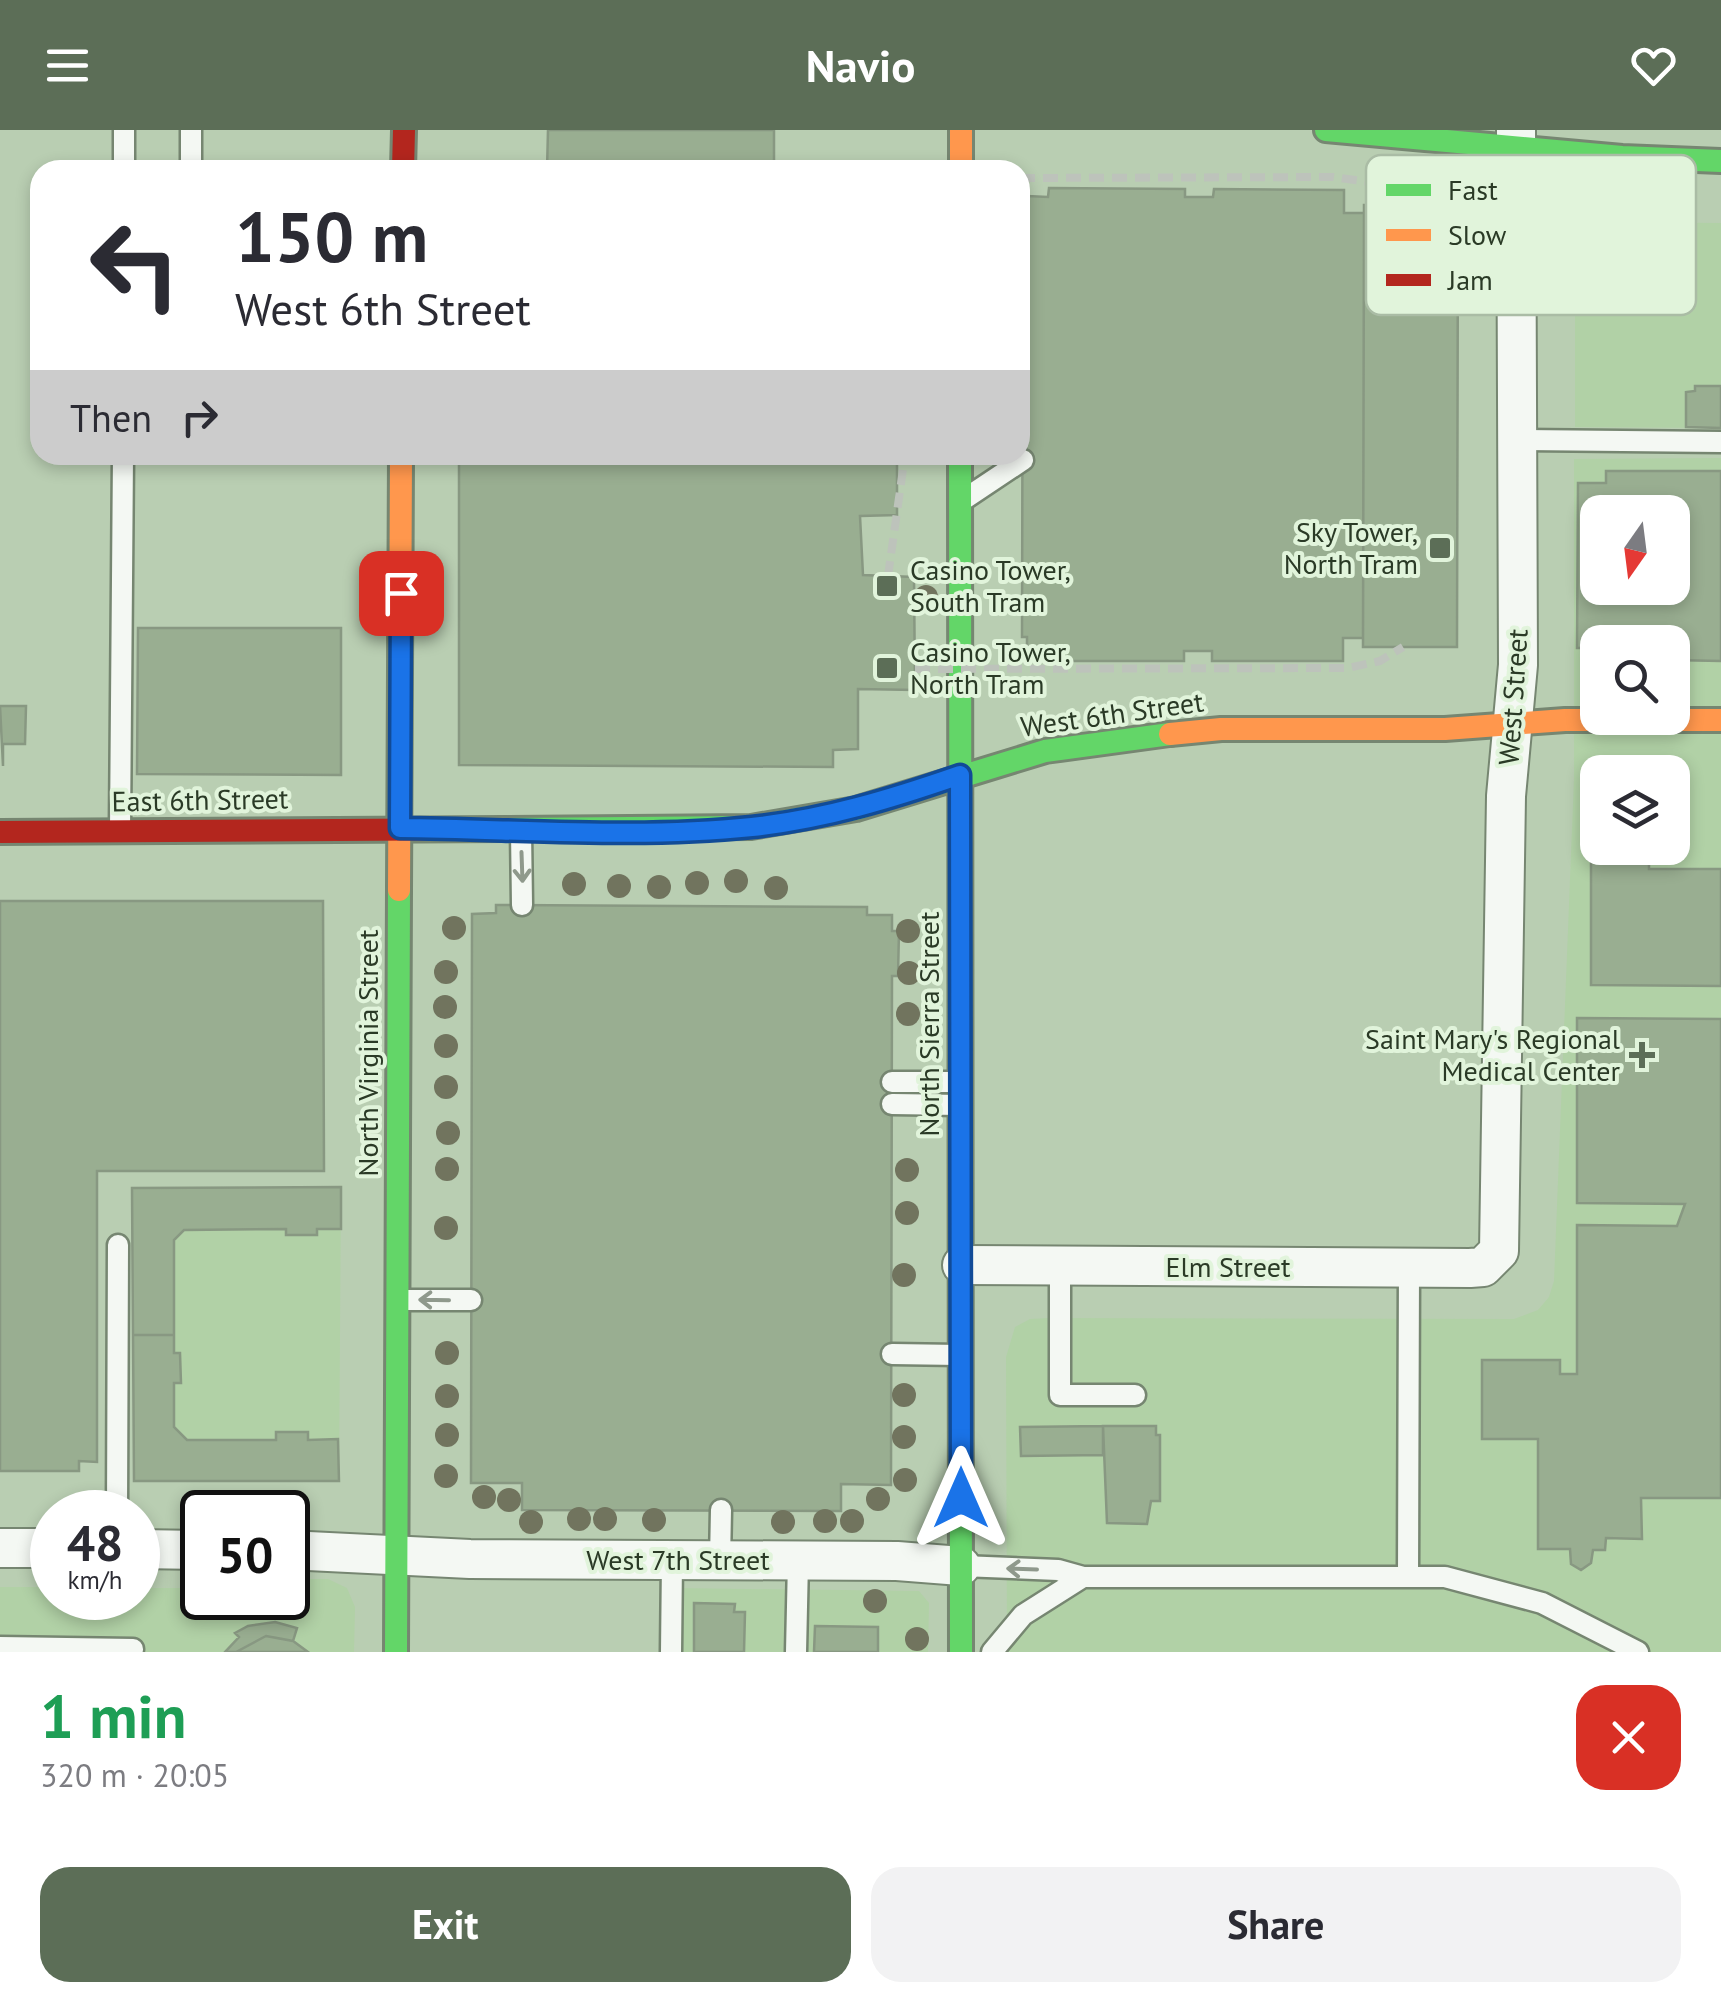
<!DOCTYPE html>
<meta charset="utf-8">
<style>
:root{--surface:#fff;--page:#f2f2f3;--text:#2b2b33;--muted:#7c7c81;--accent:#5c6e57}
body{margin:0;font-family:"PT Sans",sans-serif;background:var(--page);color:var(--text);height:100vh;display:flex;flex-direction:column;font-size:38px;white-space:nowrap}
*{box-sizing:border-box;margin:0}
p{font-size:32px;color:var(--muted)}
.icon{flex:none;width:55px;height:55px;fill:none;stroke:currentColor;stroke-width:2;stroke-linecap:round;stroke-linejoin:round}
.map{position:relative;height:1522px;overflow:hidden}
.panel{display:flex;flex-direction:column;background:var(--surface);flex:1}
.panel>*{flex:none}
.top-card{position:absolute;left:30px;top:30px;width:1000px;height:305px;border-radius:30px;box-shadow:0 5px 15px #0003;background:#fff;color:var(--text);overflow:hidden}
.needle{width:65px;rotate:194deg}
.controls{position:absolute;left:1580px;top:365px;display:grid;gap:20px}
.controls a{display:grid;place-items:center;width:110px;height:110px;border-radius:20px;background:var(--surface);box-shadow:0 5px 15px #0003;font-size:50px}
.speed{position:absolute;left:30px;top:1360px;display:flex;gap:20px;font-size:50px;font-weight:700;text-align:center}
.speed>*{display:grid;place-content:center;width:130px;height:130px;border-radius:50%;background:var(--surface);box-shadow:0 5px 15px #0003;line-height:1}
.speed small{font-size:25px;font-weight:400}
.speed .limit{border:5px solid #111;border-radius:15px;background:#fff;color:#111}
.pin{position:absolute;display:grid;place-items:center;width:85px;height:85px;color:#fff;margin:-42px;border-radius:20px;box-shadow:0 5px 15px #0006}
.me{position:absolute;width:110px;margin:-55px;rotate:0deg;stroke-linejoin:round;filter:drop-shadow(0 0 8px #0008)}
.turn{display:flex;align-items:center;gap:35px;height:210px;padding:0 40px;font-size:45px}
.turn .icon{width:130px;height:130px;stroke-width:2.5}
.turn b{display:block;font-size:70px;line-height:85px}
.then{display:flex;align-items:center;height:95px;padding:0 40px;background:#0003;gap:20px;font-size:38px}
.round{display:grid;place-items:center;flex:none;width:105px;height:105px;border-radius:30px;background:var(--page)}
.headline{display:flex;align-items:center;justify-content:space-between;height:170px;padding:0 40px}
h1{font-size:60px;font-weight:700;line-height:75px;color:#1e9e55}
.action{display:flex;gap:20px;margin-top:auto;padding:20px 40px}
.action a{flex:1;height:115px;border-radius:30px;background:var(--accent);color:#fff;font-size:40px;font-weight:700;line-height:115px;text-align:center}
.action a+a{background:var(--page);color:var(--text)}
header{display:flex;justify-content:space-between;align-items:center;height:130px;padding:0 40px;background:var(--accent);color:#fff;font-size:45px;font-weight:700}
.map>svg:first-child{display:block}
</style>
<header><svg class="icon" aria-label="menu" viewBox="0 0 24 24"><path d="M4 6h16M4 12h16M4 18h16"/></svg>Navio<svg class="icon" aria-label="heart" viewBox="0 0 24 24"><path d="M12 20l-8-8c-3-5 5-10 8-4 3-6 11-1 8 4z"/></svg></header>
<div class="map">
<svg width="1721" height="1522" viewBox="0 0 1721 1522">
<rect width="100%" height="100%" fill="#b9ceb2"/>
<path fill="#b1d1a6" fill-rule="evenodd" d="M1575,92L1721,93V298L1575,297Z
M1721,328V1522H1007L1006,1227L1015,1197L1030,1189L1049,1188L1514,1189L1538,1180L1549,1167L1554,1151L1574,649V329ZM1598,382H1672V458H1598ZM1598,512H1672V588H1598ZM1598,642H1672V718H1598Z
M341,1057L339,1351H134L132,1058Z
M302,1449H328L347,1458L355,1477L354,1522H0V1457H52V1468H138V1458H202V1468H288V1459H296Z
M671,1458L919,1461L929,1473L928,1522H671Z"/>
<path fill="#99ae91" stroke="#889882" stroke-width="2.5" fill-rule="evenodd" d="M548,0H774V40H547Z
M1049,58L1185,59V67H1213L1214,59L1344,60V83H1364L1363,508H1343V531H1212V521H1184V531H1047V520H1027V507H1022L1023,80H1028V66L1048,67Z
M1364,75H1458L1457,517H1363Z
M1695,256H1721V298L1686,297V262L1695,261Z
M459,325H897V385L860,386L863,445L914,447L915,560L858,559V619L833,620V637L459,635Z
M1606,341H1721V531L1672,530V512H1598V518H1577L1578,353H1606ZM1598,382H1672V458H1598Z
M138,498H341V645L137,644Z
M0,576H26L25,614H3V636Z
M1591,657H1598V718H1649V739H1721V856L1591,855Z
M0,771H323L324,1041H97V1332L79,1331V1341H0Z
M496,775L867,777V785H892V801H899L898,846H892L891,1355L841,1354V1381L522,1380V1353H471L472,784L496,783Z
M1577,888L1721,889V1368H1641L1642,1409L1606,1408L1605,1420H1593L1591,1433L1581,1440L1571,1434L1570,1419H1538V1309H1482V1230H1560V1244H1577V1095L1677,1096L1685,1074L1577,1073Z
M341,1057V1099H317V1105H286V1099L184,1100L174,1110V1205H133L132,1058Z
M133,1205H174V1223H180L181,1253H174V1297L187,1310H276V1302H308V1310L338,1309L339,1351H134Z
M1103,1296H1156V1305H1160V1371H1151L1147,1394L1107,1393Z
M1103,1296V1325L1021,1326L1020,1297Z
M694,1473L735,1474L734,1482H745L744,1522H694Z
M275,1492L297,1498L293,1511L266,1506L236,1522H225L239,1507L235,1503L248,1496Z
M815,1496L878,1497V1522H814Z
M266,1506L293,1511L308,1522H236Z"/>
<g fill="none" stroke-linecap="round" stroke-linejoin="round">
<defs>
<path id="lane" d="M191,0V40
M124,40V0
M1518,310L1721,312
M966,368L1023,330
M120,699L123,325
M521,701L522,775
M892,952H960
M892,974L960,975
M1060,1135V1265H1135
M398,1170H471
M892,1224L959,1225
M117,1382L118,1115
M720,1431L721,1380
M962,1436L1058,1440L1083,1447H1445L1542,1473L1638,1522
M1408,1446L1409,1138
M0,1517L133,1519
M671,1522L672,1431
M796,1522L798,1431
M992,1522L1023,1485L1083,1447"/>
<path id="street" d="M962,1135L1470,1138L1483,1137L1499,1121L1506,666L1518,535L1516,0
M0,1418H52
M138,1419L202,1420
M288,1420L470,1429L897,1431L961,1436"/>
<path id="fast" d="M1326,0L1622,27L1721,31
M960,325L961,1522
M503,699L751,697L856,679L1045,621L1170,604
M396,1522L399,760"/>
<path id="slow" d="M961,0V40
M1170,604L1221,599H1445L1565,590H1721
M399,760L401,325"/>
<path id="jam" d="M403,40L404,0
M0,702L503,699"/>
</defs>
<use href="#lane" stroke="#768671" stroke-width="25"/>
<use href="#street" stroke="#768671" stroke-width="42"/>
<use href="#fast" stroke="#768671" stroke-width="28"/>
<use href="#slow" stroke="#768671" stroke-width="28"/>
<use href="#jam" stroke="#768671" stroke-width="28"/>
<use href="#lane" stroke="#f4f8f3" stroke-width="20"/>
<use href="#street" stroke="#f4f8f3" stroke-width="38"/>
<use href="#fast" stroke="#63d668" stroke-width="22"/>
<use href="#slow" stroke="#ff974d" stroke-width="22"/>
<use href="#jam" stroke="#b3261e" stroke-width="22"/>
<path stroke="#bdc3bb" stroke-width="8" stroke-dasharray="15 8" stroke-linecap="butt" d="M1020,48L1333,47L1369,52L1411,75
M888,446L905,325
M915,539L1348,538L1380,531L1403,517"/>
</g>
<g fill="#71745e">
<circle cx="926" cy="467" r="12"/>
<circle cx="736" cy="751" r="12"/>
<circle cx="697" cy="753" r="12"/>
<circle cx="574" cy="754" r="12"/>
<circle cx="619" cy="756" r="12"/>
<circle cx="659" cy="757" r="12"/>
<circle cx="776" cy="758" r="12"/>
<circle cx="454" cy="798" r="12"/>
<circle cx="908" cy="801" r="12"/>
<circle cx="446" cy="842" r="12"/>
<circle cx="909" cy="843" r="12"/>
<circle cx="445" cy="877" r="12"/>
<circle cx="908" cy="884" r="12"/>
<circle cx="446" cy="916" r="12"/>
<circle cx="446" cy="957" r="12"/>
<circle cx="448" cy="1003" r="12"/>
<circle cx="447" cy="1039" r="12"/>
<circle cx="907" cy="1040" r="12"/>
<circle cx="907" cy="1083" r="12"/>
<circle cx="446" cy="1098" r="12"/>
<circle cx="904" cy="1145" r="12"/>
<circle cx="447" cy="1223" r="12"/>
<circle cx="904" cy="1265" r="12"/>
<circle cx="447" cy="1266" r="12"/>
<circle cx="447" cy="1305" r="12"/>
<circle cx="904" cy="1307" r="12"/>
<circle cx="446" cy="1346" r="12"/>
<circle cx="905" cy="1350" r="12"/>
<circle cx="484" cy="1367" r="12"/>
<circle cx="878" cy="1369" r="12"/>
<circle cx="509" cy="1370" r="12"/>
<circle cx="579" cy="1389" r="12"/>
<circle cx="605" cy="1389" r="12"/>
<circle cx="654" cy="1390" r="12"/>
<circle cx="825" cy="1391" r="12"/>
<circle cx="852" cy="1391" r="12"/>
<circle cx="531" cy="1392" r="12"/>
<circle cx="783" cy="1392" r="12"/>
<circle cx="875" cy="1471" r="12"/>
<circle cx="917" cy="1509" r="12"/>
</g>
<defs><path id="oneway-shaft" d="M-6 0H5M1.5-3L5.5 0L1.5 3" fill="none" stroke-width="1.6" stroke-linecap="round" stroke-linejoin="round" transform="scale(2.5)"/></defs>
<g stroke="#8f998c">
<use href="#oneway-shaft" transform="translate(522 737) rotate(88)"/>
<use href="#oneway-shaft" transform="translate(434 1170) rotate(-179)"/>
<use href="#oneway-shaft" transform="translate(1022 1439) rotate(-178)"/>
</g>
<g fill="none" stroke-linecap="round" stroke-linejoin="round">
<defs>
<path id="route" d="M401,463L400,698C517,699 636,709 752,697C825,689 891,669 960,645L961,1368"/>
</defs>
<use href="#route" stroke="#114b97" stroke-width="25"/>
<use href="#route" stroke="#1a73e8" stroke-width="18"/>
</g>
<g fill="#5c6e57" stroke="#e1f4db" stroke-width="4">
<rect x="1428" y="406" width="24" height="24" rx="5"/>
<rect x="875" y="444" width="24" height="24" rx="5"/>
<rect x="875" y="526" width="24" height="24" rx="5"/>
<path d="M1637 910h10v10h10v10h-10v10h-10v-10h-10v-10h10z"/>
</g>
<g text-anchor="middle" stroke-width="8" stroke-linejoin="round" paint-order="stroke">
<g font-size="28" fill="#2a3a26" stroke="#e1f4db" text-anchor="end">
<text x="1418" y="412">Sky Tower,<tspan x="1418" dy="32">North Tram</tspan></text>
<text x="910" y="450" text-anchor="start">Casino Tower,<tspan x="910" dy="32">South Tram</tspan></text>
<text x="910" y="532" text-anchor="start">Casino Tower,<tspan x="910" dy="32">North Tram</tspan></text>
<text x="1620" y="919">Saint Mary's Regional<tspan x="1620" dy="32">Medical Center</tspan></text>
</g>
<g font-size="28" fill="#2a3a26" stroke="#e1f4db">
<text transform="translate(1513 567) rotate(-86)" y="10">West Street</text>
<text transform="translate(1112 584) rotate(-8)" y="10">West 6th Street</text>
<text transform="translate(200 670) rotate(-1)" y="10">East 6th Street</text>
<text transform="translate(929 894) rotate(-90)" y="10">North Sierra Street</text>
<text transform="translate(368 923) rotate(-90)" y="10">North Virginia Street</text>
<text x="1228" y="1147">Elm Street</text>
<text x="678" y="1440">West 7th Street</text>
</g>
</g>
<rect x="1366" y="25" width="330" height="160" rx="15" fill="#e1f4db" stroke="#aabca5" stroke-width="2.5"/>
<rect x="1386" y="54" width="45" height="12" fill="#63d668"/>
<rect x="1386" y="99" width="45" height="12" fill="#ff974d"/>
<rect x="1386" y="144" width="45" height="12" fill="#b3261e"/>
<g font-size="28" fill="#2a3a26">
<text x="1448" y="70">Fast</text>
<text x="1448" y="115">Slow</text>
<text x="1448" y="160">Jam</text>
</g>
</svg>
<div class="controls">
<a><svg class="needle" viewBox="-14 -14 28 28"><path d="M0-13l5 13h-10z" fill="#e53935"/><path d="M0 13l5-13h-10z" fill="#7c7c81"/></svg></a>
<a><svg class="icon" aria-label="search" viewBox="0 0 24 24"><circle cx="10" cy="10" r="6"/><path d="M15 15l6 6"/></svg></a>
<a><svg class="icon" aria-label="layers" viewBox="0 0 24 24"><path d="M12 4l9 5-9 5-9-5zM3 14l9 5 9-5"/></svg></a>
</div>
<div class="speed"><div>48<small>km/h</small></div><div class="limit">50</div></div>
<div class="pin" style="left:401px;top:463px;background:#d93025"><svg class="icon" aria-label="arrive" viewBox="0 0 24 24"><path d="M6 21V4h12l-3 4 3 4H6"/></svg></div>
<svg class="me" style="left:961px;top:1368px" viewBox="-20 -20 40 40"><path d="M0-17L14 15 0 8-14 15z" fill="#1a73e8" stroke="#fff" stroke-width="4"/></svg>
<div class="top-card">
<div class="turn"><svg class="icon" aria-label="left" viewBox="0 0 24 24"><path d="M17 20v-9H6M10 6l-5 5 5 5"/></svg><div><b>150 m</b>West 6th Street</div></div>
<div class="then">Then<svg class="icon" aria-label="right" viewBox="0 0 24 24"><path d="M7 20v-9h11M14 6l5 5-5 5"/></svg></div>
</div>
</div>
<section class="panel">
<div class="headline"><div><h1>1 min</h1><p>320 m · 20:05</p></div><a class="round" style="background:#d93025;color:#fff"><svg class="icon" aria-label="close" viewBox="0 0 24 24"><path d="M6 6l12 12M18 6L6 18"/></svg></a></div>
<div class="action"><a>Exit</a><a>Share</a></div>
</section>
